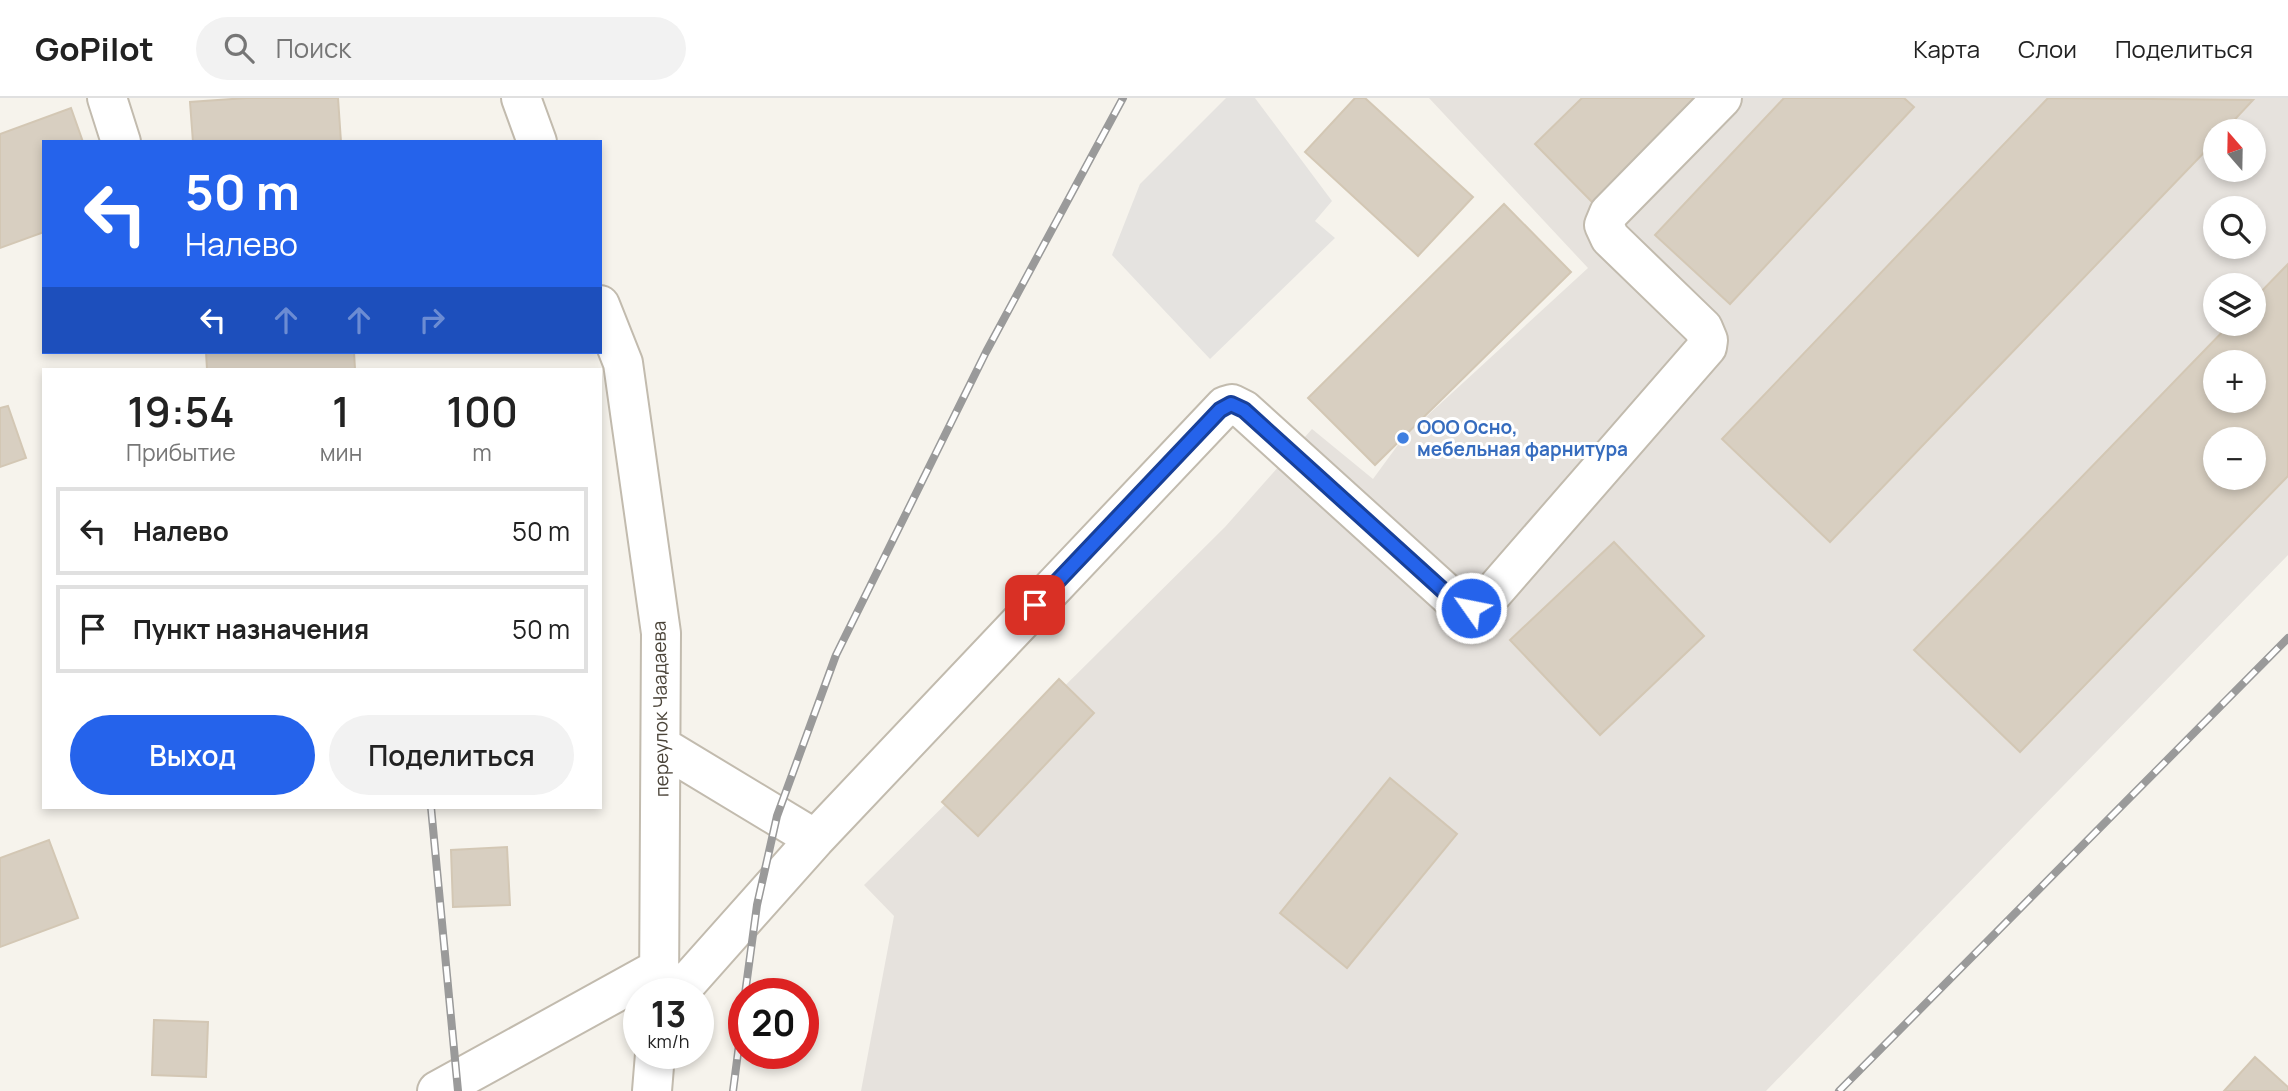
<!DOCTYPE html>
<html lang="ru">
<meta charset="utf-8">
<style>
:root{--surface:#fff;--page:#f2f2f2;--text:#222;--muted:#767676;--line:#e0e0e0;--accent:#2563eb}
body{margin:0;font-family:Manrope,sans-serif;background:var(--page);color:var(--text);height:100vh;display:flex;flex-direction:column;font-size:26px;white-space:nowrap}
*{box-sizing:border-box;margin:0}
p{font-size:23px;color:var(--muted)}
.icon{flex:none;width:38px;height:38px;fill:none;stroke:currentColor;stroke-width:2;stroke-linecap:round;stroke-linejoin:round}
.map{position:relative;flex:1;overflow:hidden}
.panel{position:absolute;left:42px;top:270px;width:560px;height:441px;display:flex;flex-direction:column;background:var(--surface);border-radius:0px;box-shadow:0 4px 10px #0003}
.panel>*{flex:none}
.hud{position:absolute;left:42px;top:42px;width:560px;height:214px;border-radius:0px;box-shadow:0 4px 10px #0003;background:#2563eb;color:#fff;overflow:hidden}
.needle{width:46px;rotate:340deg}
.controls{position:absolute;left:2203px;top:21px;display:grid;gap:14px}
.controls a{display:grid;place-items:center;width:63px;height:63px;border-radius:50%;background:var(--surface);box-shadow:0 4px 10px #0003;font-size:35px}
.speed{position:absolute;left:623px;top:880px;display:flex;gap:14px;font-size:35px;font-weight:700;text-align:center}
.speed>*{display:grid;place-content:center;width:91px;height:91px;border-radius:50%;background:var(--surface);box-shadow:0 4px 10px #0003;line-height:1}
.speed small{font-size:18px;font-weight:400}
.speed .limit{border:10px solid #d22;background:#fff;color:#111}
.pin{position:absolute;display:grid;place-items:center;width:60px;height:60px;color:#fff;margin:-30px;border-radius:14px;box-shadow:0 4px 10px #0006}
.me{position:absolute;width:77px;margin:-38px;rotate:303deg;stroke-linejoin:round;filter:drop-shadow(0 0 5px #0008)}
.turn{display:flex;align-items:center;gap:24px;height:147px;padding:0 28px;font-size:32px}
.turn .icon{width:91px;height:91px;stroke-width:2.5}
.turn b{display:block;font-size:49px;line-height:60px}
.lanes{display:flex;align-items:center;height:66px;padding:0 28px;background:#0003;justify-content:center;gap:35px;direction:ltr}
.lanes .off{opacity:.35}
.eta{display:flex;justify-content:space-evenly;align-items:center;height:119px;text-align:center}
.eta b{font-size:42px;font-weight:600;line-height:49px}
.cta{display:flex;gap:14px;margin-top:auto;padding:14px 28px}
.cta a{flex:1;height:80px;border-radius:42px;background:var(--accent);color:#fff;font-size:28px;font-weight:600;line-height:80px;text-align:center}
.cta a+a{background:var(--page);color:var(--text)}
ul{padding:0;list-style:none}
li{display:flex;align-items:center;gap:21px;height:88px;margin:0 14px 10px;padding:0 14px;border:4px solid var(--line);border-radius:0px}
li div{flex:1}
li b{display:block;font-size:26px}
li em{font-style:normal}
header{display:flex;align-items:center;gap:42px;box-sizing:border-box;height:98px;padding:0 35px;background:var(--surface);border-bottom:2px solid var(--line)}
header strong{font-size:33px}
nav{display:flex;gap:38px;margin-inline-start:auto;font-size:24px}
.search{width:490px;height:63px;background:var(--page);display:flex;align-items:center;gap:18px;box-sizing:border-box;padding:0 24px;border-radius:38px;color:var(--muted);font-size:26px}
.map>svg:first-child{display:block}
</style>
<header>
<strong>GoPilot</strong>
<div class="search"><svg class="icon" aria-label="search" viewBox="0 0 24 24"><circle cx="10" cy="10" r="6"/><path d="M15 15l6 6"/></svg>Поиск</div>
<nav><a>Карта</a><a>Слои</a><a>Поделиться</a></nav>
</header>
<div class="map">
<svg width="2288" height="993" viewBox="0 0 2288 993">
<rect width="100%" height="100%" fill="#f6f3ec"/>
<path fill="#e6e2dd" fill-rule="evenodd" d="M1429,0H2288V457L1766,993H861L894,818L864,787L1225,429L1312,331L1373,381L1403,340L1588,170ZM2216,33H2254V72H2216ZM2216,110H2254V149H2216ZM2216,187H2254V226H2216ZM2216,264H2254V303H2216ZM2216,341H2254V380H2216Z"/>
<path fill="#e5e3e0" d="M1226,0H1255L1332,103L1315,123L1335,140L1210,261L1112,157L1140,86Z"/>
<path fill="#d8cfc1" stroke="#d3c7b4" stroke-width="2" fill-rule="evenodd" d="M246,0H338L341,44H193L190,4Z
M1355,0H1365L1473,99L1418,158L1305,54Z
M1582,0H1707L1596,108L1535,46Z
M1784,0H1904L1914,9L1730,206L1655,137Z
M2048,0L2253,2L2224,33H2216V42L1830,444L1722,341Z
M71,10L83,44H44V134L0,150V36Z
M1504,106L1571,174L1375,367L1308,300Z
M2288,166V378L2020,654L1914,552L2230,226H2254V201ZM2216,264H2254V303H2216ZM2216,341H2254V380H2216Z
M206,254H354L355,271H207Z
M8,308L26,360L0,369V310Z
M1614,444L1704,538L1600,637L1510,542Z
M1059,581L1094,615L978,738L942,704Z
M1390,680L1457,736L1347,870L1280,815Z
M49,742L78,820L0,849V760Z
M507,749L510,807L453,809L451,752Z
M154,922L208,924L206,979L152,977Z
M2255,959L2288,989V993H2224Z"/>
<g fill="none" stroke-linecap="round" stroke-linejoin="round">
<defs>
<path id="minor" d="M107,0L121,44
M521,0L537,44
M600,207L623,265L661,535L659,896
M661,648L815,741
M677,896L815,741L1225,308L1232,306L1244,312L1458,506L1471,511L1484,505L1707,249L1708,242L1703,230L1610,140L1604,127L1609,115L1722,0
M437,993L660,870
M652,993L655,956"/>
</defs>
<use href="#minor" stroke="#c2bbae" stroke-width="42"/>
<use href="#minor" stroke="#fff" stroke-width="38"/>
<defs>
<path id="rail" d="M431,709L458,993
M745,896L757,807L777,718L836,557L986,254L1123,0
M733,993L744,908
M1839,993L2288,540"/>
</defs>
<use href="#rail" stroke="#9a9a9a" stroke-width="8"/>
<use href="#rail" stroke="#fff" stroke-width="5" stroke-dasharray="16" stroke-linecap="butt"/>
</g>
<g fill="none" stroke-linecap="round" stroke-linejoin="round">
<defs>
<path id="route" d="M1035,507L1220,312L1231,306L1244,312L1458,506L1471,510"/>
</defs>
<use href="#route" stroke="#184099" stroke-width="18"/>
<use href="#route" stroke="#2563eb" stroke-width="12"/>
</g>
<circle fill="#3f7fe0" stroke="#fff" stroke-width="2.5" cx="1403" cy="340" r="7"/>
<g text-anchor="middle" stroke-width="6" stroke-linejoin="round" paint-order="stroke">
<g font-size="19" font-weight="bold" fill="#366cbe" stroke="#fff" text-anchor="start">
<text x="1417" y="336">ООО Осно,<tspan x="1417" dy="22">мебельная фарнитура</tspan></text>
</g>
<g font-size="19" fill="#4b4439" stroke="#fff">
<text transform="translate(660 611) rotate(-91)" y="7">переулок Чаадаева</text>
</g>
</g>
</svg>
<div class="controls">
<a><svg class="needle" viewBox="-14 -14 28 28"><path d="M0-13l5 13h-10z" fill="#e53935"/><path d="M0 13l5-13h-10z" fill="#767676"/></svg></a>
<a><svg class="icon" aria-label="search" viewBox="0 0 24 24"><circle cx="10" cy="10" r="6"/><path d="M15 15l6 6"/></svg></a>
<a><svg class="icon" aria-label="layers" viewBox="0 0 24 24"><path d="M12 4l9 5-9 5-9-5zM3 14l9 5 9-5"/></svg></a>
<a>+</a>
<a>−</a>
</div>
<div class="speed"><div>13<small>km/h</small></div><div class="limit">20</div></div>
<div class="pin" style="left:1035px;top:507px;background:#d93025"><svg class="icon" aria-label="arrive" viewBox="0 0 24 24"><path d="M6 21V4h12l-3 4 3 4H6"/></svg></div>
<svg class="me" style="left:1471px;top:510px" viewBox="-20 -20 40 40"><circle r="17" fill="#2563eb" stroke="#fff" stroke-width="3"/><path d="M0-11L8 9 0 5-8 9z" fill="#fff"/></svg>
<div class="hud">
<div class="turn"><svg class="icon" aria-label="left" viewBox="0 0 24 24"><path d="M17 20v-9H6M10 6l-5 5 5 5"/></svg><div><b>50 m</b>Налево</div></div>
<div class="lanes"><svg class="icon" aria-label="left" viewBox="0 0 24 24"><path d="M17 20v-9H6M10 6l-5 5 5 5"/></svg><svg class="icon off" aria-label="ahead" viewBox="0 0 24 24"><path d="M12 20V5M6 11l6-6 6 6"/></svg><svg class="icon off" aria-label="ahead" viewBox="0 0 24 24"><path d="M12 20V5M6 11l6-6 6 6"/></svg><svg class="icon off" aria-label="right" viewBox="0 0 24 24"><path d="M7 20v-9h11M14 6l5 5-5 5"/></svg></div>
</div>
<section class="panel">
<div class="eta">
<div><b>19:54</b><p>Прибытие</p></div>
<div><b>1</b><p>мин</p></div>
<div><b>100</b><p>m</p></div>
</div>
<ul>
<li><svg class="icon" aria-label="left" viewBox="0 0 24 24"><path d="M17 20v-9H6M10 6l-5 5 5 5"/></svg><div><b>Налево</b></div><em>50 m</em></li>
<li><svg class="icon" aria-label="arrive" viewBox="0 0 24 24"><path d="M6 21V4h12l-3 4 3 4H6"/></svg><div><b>Пункт назначения</b></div><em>50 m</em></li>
</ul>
<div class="cta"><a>Выход</a><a>Поделиться</a></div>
</section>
</div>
